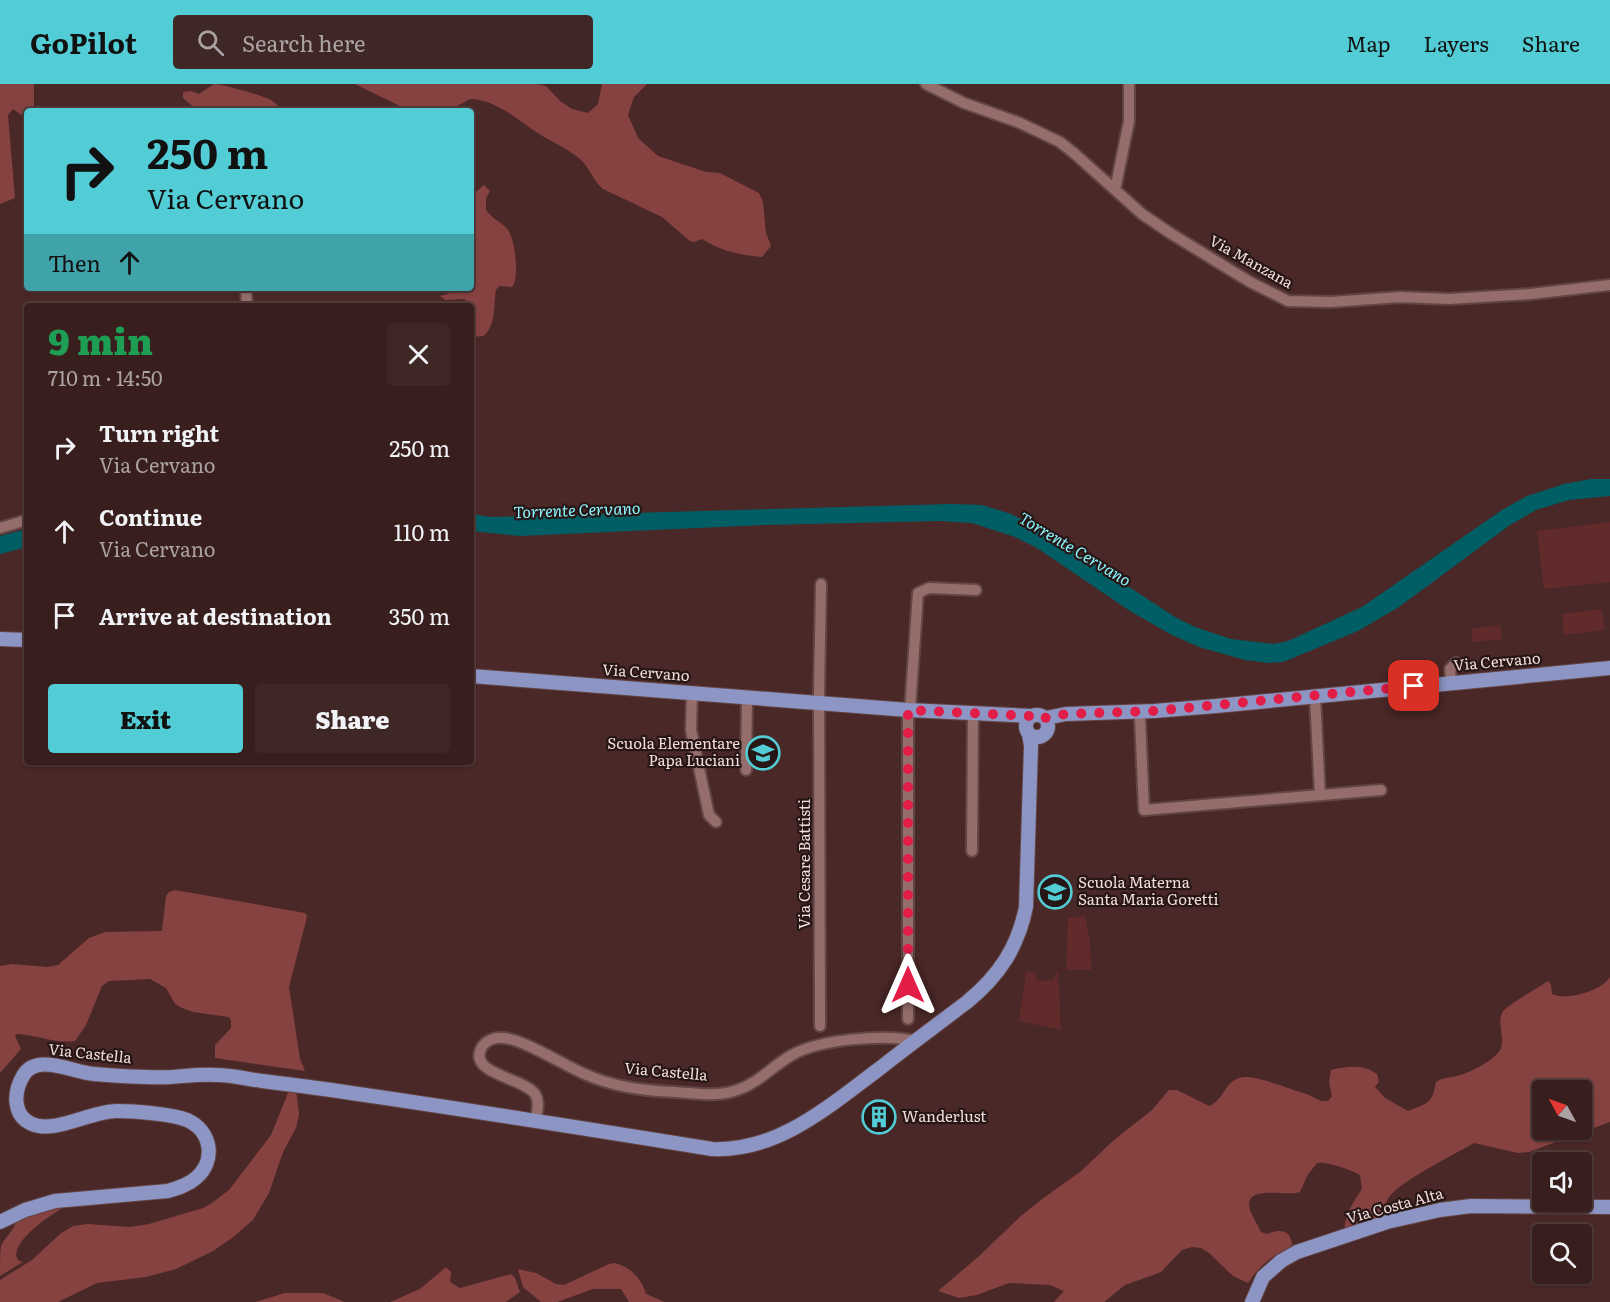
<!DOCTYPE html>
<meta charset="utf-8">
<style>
:root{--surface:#381e1d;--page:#3f2726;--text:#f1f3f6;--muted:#aba2a4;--line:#523c3b;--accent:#52ccd5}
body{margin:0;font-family:Literata,serif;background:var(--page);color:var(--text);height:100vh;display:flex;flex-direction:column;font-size:22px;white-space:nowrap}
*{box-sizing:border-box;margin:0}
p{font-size:20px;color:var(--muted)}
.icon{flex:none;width:33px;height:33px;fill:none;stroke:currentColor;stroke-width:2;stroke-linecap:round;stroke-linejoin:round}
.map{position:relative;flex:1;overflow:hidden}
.sheet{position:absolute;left:24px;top:219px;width:450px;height:462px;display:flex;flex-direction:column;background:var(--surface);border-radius:6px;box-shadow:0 2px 4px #0004,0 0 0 2px var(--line)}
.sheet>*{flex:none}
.hud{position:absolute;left:24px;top:24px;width:450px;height:183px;border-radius:6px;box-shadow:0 2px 4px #0004,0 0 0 2px var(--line);background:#52ccd5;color:#111;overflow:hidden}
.needle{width:39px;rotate:310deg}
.controls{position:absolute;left:1532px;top:996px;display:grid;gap:12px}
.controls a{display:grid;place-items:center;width:60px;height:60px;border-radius:6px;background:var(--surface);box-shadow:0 2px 4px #0004,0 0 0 2px var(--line);font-size:30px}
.pin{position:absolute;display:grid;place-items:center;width:51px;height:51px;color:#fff;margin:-26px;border-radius:12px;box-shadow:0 3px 9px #0006}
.me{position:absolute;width:66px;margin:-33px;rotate:0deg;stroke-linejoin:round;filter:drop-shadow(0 0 4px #0008)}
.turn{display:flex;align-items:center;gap:21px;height:126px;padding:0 24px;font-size:27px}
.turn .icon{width:78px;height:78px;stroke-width:2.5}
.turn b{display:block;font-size:42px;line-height:51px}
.then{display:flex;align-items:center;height:57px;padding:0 24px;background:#0003;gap:12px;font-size:22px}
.round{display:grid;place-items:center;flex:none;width:63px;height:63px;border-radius:6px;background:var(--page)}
.overview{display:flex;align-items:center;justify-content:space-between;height:102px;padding:0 24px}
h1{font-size:36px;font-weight:800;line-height:45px;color:#1e9e55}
.button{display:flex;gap:12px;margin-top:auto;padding:12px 24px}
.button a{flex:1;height:69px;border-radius:6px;background:var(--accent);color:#111;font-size:24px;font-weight:800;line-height:69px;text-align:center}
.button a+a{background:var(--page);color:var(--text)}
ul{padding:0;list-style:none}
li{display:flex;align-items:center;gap:18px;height:84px;padding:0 24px}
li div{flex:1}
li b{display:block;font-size:22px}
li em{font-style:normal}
header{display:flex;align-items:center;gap:36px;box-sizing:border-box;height:84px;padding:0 30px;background:var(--accent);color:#111}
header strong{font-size:28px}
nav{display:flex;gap:33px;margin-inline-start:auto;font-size:21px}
.search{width:420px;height:54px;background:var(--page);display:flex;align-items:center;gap:15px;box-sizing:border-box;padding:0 21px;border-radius:6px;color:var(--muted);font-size:22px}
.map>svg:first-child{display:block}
</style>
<header>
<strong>GoPilot</strong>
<div class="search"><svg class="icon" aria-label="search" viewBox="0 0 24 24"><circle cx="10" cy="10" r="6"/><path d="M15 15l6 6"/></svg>Search here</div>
<nav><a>Map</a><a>Layers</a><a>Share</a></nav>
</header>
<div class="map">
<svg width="1610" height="1218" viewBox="0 0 1610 1218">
<rect width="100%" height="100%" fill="#4a2827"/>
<path fill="#622b2b" d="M1610,438V498L1544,505L1537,447Z
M1602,525L1605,546L1564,551L1562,530Z
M1500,541L1502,555L1472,558L1471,545Z
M1085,832L1090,856L1091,886H1066L1068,834Z
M1058,887L1061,946L1019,937L1026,888L1034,889L1038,897L1053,896Z"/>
<path fill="#864241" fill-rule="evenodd" d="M0,0H34V27H27V35L13,25L8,31L15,114L0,120Z
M214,0C222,0 260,11 269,15C275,18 279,23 284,27H198L183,14V8L191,7L199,10Z
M355,0H536L546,2L560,17L572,25L588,29L598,20L602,0H647L634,13L628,31L638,54L658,72L706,88L720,89L759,109L763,118L766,149L771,162L762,173C739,171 721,167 702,155L694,158L690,157L662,133L603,105C593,97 590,84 580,75C569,66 557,60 544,53C522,40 497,15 470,15L448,27H410Z
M484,101L490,107L486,114V126C492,135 502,138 508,146C515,155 520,194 512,203L499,202L496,206C493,222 497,239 484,252L471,253C471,236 481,227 464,215L445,216L440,212L450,209L454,204H471V112Z
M175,806L305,829L307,832L306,837L289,903L300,975L305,987L215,974V961L231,944V936L229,933L193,928L182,924L175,920L166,904L150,895L109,897L102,902L86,941L75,957C56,960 37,951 17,950L15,952L21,965L0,989V882L12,880L48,883L58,881L89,854L105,848L162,847L166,812L169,808Z
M1610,893V1038L1529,1068L1518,1069L1474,1059C1456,1070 1393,1100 1387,1117C1385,1122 1385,1130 1384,1136L1344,1148C1345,1130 1352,1120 1362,1105L1360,1091C1353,1086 1325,1077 1317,1079L1307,1092L1300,1108C1288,1113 1242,1099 1250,1126C1253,1134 1258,1141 1261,1148L1267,1150C1281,1144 1292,1146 1292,1163C1272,1171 1260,1181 1248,1199L1233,1192L1209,1169L1201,1164L1192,1163L1182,1166L1161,1188L1125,1201L1104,1218H1054L1064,1207L1050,1201L1009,1199L977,1211L959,1214L938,1207L978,1173L1021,1132L1042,1115L1080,1088L1114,1056L1152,1026L1169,1006H1177L1209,1022C1223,1017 1225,998 1239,994C1253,989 1291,1006 1306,1010C1315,1013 1318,1018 1328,1017L1332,1012L1329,998L1331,986C1347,982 1364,980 1377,990L1379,998L1375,1003L1385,1014L1408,1027C1428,1019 1432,1020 1436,998C1443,993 1449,994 1457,992C1471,988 1489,979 1498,969C1508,958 1496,941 1502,929C1505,922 1540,903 1548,897L1551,901L1552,910C1566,917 1602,907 1610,893ZM1542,1006H1581V1046H1542Z
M290,1004L296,1005L299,1030L296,1044L283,1068L269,1109L253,1136L232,1154L213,1167L176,1185L146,1193L97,1199L58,1218H0V1196L32,1176L60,1150L73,1142L87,1140L131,1143L149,1140L203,1124L212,1119L229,1106L271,1051Z
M71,1119C55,1128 16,1152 16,1172L19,1177L23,1178L0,1192C0,1184 0,1170 1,1162C6,1151 15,1147 17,1133Z
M615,1179C632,1184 641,1194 646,1210L665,1218H629L621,1205H593L557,1218H541L523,1203L518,1185L536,1189L556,1200L564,1201L609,1180Z
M446,1183L451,1188L450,1198L460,1204L511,1190L515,1194L520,1208L506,1218H390L420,1205Z
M285,1209H323L345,1218H255Z"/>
<path fill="#005e64" d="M1591,395H1610V412L1569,416L1536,426L1510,441L1399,523L1358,547L1283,578L1268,579L1245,576L1199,563L1170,550L1130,527L1037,464L1015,453L972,439L940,437L765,441L520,452L471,447V430L491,433L951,420L982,421L1011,430L1042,446L1175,533L1195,543L1231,555L1274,560L1288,557L1362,523L1502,426L1527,412L1564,400Z
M27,445V463L0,470V452Z"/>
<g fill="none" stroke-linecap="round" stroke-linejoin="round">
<defs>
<path id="minor" d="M926,0L964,19L1020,39L1060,58L1075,70L1142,130L1170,149L1250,198L1288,217L1331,218L1400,213L1449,215L1530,210L1610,201
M1115,106L1129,37V0
M246,204L247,222
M0,444L27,436
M1451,598L1450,585L1456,579
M692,609L691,646L709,731L716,738
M1315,612L1320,711
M908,626V935
M910,626L918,509L929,504L976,506
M1140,635L1144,726L1381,706
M746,686L747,613
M972,767L973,630
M820,942L819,609L821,500
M536,1036C537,1028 540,1017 535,1010C524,994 469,990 481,965C485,956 495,953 504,954C525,956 565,982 587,991C614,1003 646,1007 675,1008C694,1009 716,1013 734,1007C757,1001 772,982 792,971C820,955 884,950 916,957"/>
<path id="major" d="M0,555L27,556
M471,592L908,626L1031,632
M1026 642a11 11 0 1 1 22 0a11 11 0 1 1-22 0Z
M1046,634L1066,630L1154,627L1216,622L1610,584
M0,1138L25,1126L55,1117L168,1107C178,1104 188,1101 196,1094C216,1077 212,1047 187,1036C172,1030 133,1027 117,1027C91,1027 55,1050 32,1040C13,1032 13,1009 23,992C36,968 74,989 94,990C119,992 146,994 171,993C186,992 201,990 217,991C232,991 247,995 262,997C294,1001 326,1005 358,1010C476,1027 594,1046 712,1065C778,1068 829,1022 879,985C908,962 938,940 967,918C999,892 1018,863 1026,823L1031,662L1029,650
M1252,1218L1263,1193L1281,1177L1297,1168L1387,1138L1440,1126L1471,1122L1610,1123"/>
</defs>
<use href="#minor" stroke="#624545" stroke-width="14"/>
<use href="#major" stroke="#624545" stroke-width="16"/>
<use href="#minor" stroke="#956d6b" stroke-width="10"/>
<use href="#major" stroke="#8c95c3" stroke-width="14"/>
</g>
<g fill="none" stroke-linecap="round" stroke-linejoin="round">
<path stroke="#e11d48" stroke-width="10" stroke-dasharray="0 18" d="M908,901V626L1031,632L1037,630L1046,634L1066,630L1154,627L1414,602"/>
</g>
<defs>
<symbol id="school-ring" viewBox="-11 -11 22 22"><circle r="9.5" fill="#261615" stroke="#52ccd5" stroke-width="1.5"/><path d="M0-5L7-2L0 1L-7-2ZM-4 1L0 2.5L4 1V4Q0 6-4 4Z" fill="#52ccd5"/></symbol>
<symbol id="building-ring" viewBox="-11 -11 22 22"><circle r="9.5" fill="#261615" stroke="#52ccd5" stroke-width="1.5"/><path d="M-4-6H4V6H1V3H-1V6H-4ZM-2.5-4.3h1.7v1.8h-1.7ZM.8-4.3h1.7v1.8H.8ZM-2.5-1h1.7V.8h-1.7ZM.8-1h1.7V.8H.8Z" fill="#52ccd5"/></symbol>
</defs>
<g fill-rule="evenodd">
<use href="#school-ring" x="744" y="650" width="38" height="38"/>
<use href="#school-ring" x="1036" y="789" width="38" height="38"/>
<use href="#building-ring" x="860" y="1014" width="38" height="38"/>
</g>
<g text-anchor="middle" stroke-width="4.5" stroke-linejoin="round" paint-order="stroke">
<g font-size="15" fill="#f3dddb" stroke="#261615">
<text transform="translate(1251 178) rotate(29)" y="5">Via Manzana</text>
<text transform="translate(1497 578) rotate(-5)" y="5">Via Cervano</text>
<text transform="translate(646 589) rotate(4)" y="5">Via Cervano</text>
<text transform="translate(805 780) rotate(-90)" y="5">Via Cesare Battisti</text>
<text transform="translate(90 970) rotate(6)" y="5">Via Castella</text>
<text transform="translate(666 988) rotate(5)" y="5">Via Castella</text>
<text transform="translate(1395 1122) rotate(-15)" y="5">Via Costa Alta</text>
</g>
<g font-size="15" fill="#f3dddb" stroke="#261615" text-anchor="start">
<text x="740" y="665" text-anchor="end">Scuola Elementare<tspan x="740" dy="17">Papa Luciani</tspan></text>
<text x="1078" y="804">Scuola Materna<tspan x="1078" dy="17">Santa Maria Goretti</tspan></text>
<text x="902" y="1038">Wanderlust</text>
</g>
<g font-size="16" font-style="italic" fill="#8cf6ff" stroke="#261615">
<text transform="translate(577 426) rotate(-2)" y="6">Torrente Cervano</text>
<text transform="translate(1075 465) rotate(31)" y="6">Torrente Cervano</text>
</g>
</g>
</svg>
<div class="controls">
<a><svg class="needle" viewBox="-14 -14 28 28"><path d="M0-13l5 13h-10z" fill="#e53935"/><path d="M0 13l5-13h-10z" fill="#aba2a4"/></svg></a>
<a><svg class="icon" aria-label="sound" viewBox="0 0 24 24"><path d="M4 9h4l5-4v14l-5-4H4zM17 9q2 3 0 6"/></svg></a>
<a><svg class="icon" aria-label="search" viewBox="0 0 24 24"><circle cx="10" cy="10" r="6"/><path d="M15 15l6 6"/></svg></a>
</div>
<div class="pin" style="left:1414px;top:602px;background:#d93025"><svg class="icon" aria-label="arrive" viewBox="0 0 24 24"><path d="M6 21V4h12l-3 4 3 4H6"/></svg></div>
<svg class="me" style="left:908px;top:901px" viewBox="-20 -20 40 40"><path d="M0-17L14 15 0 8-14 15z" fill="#e11d48" stroke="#fff" stroke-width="4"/></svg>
<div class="hud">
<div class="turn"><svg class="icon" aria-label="right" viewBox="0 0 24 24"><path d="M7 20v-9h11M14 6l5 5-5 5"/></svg><div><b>250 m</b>Via Cervano</div></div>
<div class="then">Then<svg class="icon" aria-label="ahead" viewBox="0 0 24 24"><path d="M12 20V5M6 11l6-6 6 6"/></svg></div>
</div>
<section class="sheet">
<div class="overview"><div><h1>9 min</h1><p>710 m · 14:50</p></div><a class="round"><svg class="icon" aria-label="close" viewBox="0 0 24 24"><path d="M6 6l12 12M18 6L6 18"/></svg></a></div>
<ul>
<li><svg class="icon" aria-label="right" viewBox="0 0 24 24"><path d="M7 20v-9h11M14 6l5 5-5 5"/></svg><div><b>Turn right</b><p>Via Cervano</p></div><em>250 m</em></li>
<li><svg class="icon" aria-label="ahead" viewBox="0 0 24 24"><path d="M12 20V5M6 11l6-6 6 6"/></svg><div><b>Continue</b><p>Via Cervano</p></div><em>110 m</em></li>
<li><svg class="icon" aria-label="arrive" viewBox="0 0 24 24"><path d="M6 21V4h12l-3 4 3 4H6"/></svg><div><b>Arrive at destination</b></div><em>350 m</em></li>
</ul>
<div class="button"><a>Exit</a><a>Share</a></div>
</section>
</div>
